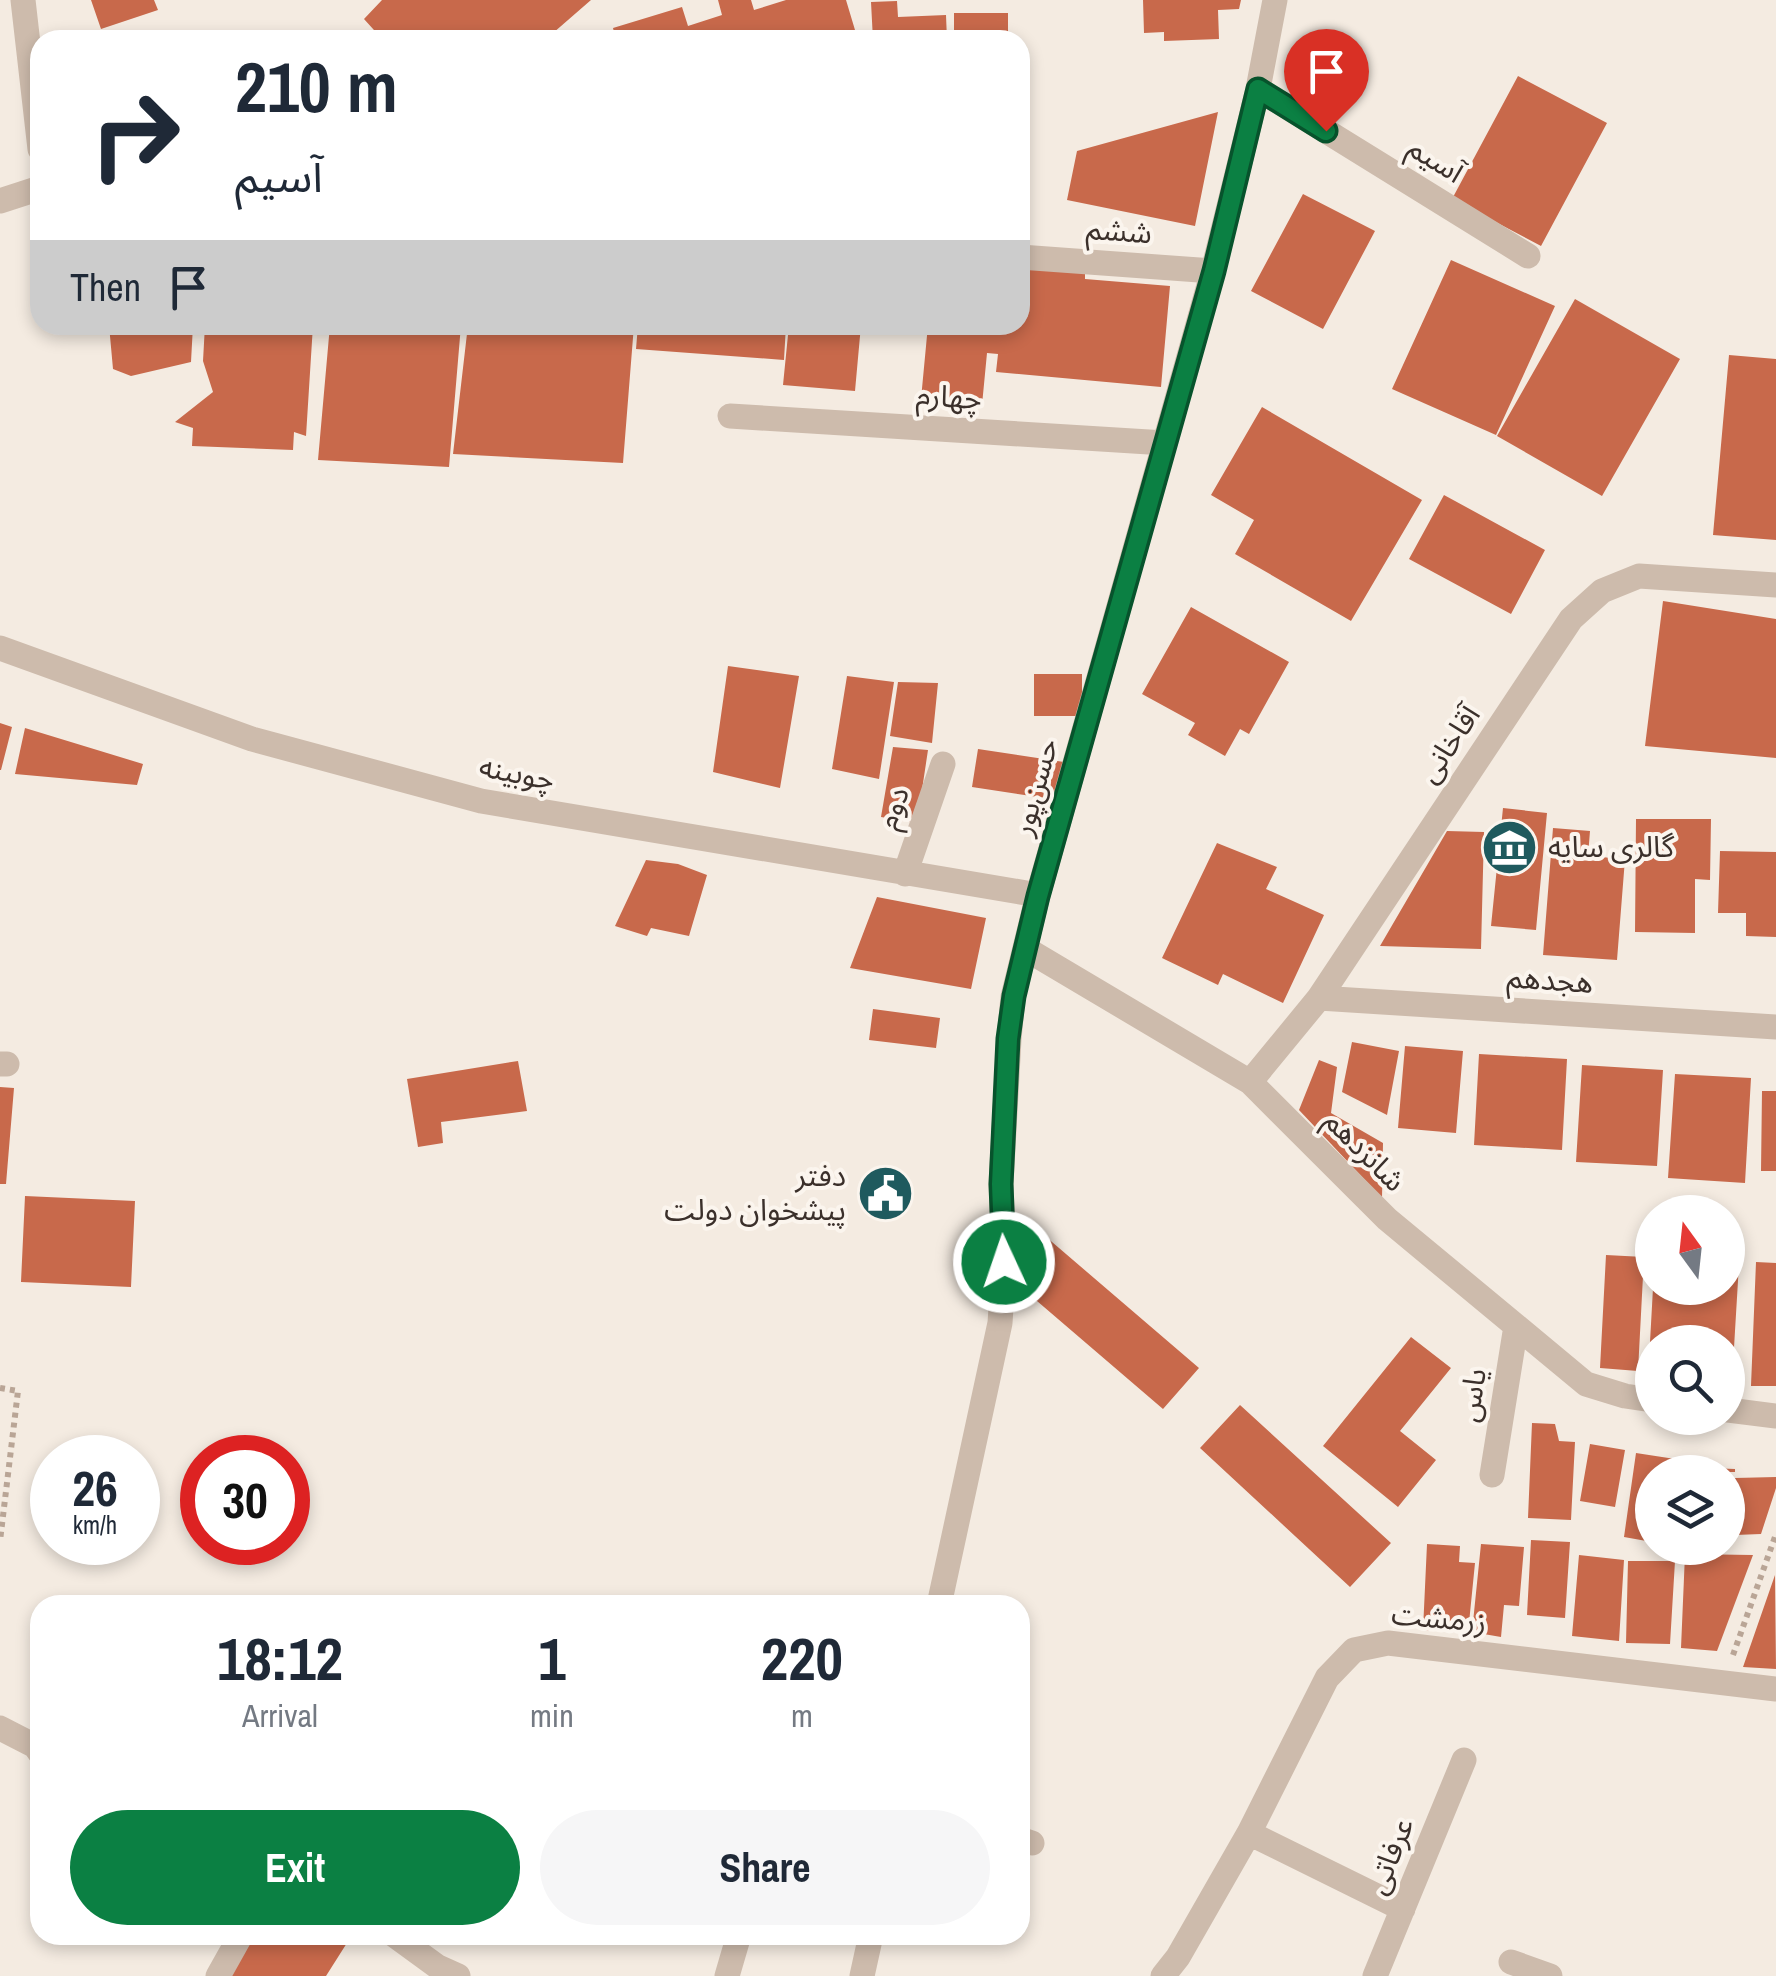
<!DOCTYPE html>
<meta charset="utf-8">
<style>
:root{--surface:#fff;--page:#f6f6f7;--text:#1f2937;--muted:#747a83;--accent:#0b8043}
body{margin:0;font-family:"Archivo Narrow","Noto Sans Arabic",sans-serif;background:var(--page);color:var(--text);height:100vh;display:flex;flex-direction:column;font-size:38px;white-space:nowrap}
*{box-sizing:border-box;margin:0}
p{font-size:32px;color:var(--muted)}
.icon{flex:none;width:55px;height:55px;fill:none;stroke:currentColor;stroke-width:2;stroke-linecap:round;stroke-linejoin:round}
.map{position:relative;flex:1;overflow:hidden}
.details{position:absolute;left:30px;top:1595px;width:1000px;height:350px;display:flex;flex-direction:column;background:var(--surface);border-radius:30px;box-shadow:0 5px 15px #0003}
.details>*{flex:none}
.top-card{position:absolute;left:30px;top:30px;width:1000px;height:305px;border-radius:30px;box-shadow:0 5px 15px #0003;background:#fff;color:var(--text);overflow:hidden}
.needle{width:65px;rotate:345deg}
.tools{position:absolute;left:1635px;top:1195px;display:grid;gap:20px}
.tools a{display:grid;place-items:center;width:110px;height:110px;border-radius:50%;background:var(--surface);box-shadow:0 5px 15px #0003;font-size:50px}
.speed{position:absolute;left:30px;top:1435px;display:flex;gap:20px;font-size:50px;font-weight:700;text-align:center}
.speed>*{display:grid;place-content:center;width:130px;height:130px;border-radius:50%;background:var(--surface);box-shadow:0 5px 15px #0003;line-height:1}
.speed small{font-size:25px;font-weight:400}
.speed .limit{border:15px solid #d22;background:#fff;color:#111}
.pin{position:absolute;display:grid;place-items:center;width:85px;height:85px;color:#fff;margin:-102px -42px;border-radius:50% 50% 50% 0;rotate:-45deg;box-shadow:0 0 10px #0007}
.pin .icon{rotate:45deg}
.me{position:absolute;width:110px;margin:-55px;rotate:357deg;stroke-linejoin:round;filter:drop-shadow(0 0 8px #0008)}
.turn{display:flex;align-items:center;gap:35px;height:210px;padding:0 40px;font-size:45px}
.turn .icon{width:130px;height:130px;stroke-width:2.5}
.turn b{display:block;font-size:70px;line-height:85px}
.then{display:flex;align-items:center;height:95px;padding:0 40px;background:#0003;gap:20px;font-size:38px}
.eta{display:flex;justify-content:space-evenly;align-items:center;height:170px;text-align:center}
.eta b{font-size:60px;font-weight:800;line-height:70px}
.primary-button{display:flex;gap:20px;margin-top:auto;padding:20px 40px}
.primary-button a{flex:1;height:115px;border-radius:60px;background:var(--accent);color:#fff;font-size:40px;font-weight:800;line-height:115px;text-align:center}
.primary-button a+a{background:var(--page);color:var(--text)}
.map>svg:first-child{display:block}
</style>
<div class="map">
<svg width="1776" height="1976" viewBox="0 0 1776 1976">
<rect width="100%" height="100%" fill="#f4ebe1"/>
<path fill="#c8694b" d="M91,0H154L158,10L101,29Z
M382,0H591L545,40H383L364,19Z
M718,0H751L754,10L786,0H846L858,40H616L613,28L682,7L688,26L722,15Z
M1143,0H1241L1239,9L1218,10L1219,39L1164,41V32L1144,33Z
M897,1L898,17L946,15L947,40H873L871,2Z
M954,13H1008V40H954Z
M1518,76L1607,123L1541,246L1452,199Z
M1218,112L1195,226L1067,200L1077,151Z
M1303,194L1375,231L1323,329L1251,291Z
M1451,260L1555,306L1496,435L1392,389Z
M1020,265L1085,271V279L1170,286L1161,387L996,372L998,354L987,353L982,405L921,399L928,325H1020Z
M1575,299L1680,359L1602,496L1497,436Z
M109,325H193L191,362L131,376L113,369Z
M205,325H313L306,436L294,432L293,450L192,446L193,428L175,422L213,392L203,361Z
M330,325H461L449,467L318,460Z
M468,325H634L623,463L453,454Z
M638,325H786L784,360L636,349Z
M789,325H861L855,391L783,385Z
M1729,355L1776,359V540L1713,535Z
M1262,407L1422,500L1351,621L1235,554L1254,520L1211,495Z
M1444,495L1545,550L1511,614L1409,559Z
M1663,601L1776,619V758L1645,746Z
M1191,607L1289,662L1249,734L1240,729L1225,756L1188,735L1195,723L1142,694Z
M728,666L799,676L780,788L713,772Z
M1034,674H1082V716H1034Z
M847,676L894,682L879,779L832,769Z
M898,682L938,683L932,743L890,736Z
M0,723L12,727L1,770H0Z
M25,728L143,764L137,785L15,774Z
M893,747L928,750L917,823L881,817Z
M978,749L1064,762L1058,800L972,787Z
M1503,808L1547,813L1536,930L1491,926Z
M1636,819H1711L1710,880L1695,879V933L1635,932Z
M1553,828L1590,831L1588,856L1625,859L1617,960L1543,955Z
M1447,831L1484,832L1481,949L1380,946Z
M1217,843L1277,867L1266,889L1324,915L1283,1003L1223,974L1218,985L1162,958Z
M1720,851L1776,852V937L1746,936V913H1718Z
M646,860L678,864L707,875L689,936L651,928L647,936L615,926Z
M877,897L986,918L971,989L850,968Z
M873,1009L940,1018L936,1048L869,1040Z
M1352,1042L1399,1051L1387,1115L1342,1092Z
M1405,1046L1463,1051L1456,1133L1398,1128Z
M1479,1054L1567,1059L1562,1150L1474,1145Z
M1319,1060L1337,1067L1331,1113L1383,1143L1382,1198L1299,1110Z
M518,1061L527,1111L441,1122L443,1143L418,1147L407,1079Z
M1582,1065L1663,1070L1657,1166L1576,1162Z
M1675,1074L1751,1078L1745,1183L1668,1178Z
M0,1087L14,1088L6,1184H0Z
M1762,1091H1776V1171H1761Z
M25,1196L135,1201L131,1287L21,1282Z
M1045,1236L1199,1368L1163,1409L1009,1277Z
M1606,1255L1644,1257L1638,1371L1600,1368Z
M1756,1262L1776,1263V1386H1751Z
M1728,1264H1739L1732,1381H1728V1342H1650L1653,1288H1728Z
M1411,1337L1451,1368L1400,1431L1436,1460L1398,1507L1323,1446Z
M1240,1405L1391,1543L1350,1587L1200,1448Z
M1532,1423L1555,1424L1559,1441L1575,1442L1571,1520L1528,1518Z
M1590,1444L1625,1450L1615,1507L1580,1501Z
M1636,1453L1675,1459L1673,1472H1652V1542L1624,1537Z
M1681,1467L1735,1469V1472H1681Z
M1776,1477V1488L1761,1534L1735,1535V1478Z
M1531,1540L1570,1542L1565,1618L1527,1615Z
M1427,1544L1460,1546L1459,1562L1475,1563L1468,1633L1423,1630Z
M1481,1544L1524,1547L1519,1606L1504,1605L1501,1637L1472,1632Z
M1685,1554L1753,1555L1717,1651L1681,1648Z
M1579,1555L1624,1560L1619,1641L1572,1636Z
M1628,1561H1675L1670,1644L1626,1643Z
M1775,1575L1776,1669L1743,1667Z
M253,1935H352L326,1976H230Z"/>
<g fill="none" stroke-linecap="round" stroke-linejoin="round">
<path stroke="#b9a596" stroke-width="6" stroke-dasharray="5 5" stroke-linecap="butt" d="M0,1388L18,1391L0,1541
M1733,1655L1776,1534"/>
<path stroke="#cdbbac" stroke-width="25" d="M23,0L40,149
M1258,89L1528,256
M0,201L40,188
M1020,257L1213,271
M730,416L1165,443
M0,648L252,739L481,801L1038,895
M905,874L943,764
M1026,949L1250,1082L1387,1219L1586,1384L1625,1396L1652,1400
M1319,998L1776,1027
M0,1064H7
M1250,1082L1319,998L1571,619L1602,591L1639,576L1776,585
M1728,1410L1776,1416
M1492,1475L1516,1326
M939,1605L1000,1323L1004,1262L1001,1184L1009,1039L1013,997L1038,895L1213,271L1258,89L1275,0
M0,1728L35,1746L40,1753
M1249,1833L1403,1909
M1020,1839L1032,1843
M394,1935L438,1967L458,1976
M1511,1962L1550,1976
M218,1976L241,1935
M727,1976L739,1935
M862,1976L871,1935
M1163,1976L1178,1957L1249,1833L1327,1678L1354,1650L1388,1643L1776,1689
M1375,1976L1464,1760"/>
</g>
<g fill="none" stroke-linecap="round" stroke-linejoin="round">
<defs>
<path id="route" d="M1004,1262L1001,1184L1008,1039L1014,996L1038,896L1214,271L1258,89L1326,131"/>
</defs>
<use href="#route" stroke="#07532c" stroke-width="25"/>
<use href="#route" stroke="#0b8043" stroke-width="18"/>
</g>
<defs>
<symbol id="museum-disc" viewBox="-11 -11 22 22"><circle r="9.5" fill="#1f5a5e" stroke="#fbf5ee"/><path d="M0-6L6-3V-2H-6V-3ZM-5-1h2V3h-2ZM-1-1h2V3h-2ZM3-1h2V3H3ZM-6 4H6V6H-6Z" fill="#fff"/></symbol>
<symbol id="civic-disc" viewBox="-11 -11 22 22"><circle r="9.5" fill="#1f5a5e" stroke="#fbf5ee"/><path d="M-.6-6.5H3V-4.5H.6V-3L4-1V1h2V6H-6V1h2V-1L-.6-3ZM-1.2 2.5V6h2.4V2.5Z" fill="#fff"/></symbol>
</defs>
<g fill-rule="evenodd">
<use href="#museum-disc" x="1478" y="816" width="63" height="63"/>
<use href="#civic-disc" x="854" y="1162" width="63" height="63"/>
</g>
<g text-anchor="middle" stroke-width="8" stroke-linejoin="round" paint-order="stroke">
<g font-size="30" fill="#3b302b" stroke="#fbf5ee">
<text transform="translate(1436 160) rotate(32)" y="10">آسیم</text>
<text transform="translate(1119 231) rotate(4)" y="10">ششم</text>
<text transform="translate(949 397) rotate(4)" y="10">چهارم</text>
<text transform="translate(1449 744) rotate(-56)" y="10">آقاخانی</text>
<text transform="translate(517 773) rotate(11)" y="10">چوبینه</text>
<text transform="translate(1035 787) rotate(-74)" y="10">حسن‌پور</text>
<text transform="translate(893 808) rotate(-71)" y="10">دوم</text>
<text transform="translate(1550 980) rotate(4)" y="10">هجدهم</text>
<text transform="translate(1365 1151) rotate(45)" y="10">شانزدهم</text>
<text transform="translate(1472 1395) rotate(-81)" y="10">یاس</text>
<text transform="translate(1439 1618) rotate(5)" y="10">زرمشت</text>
<text transform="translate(1390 1856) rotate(-68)" y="10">عرفاتی</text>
</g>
<g font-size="30" fill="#3b302b" stroke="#fbf5ee" text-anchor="start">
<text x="1548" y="857">گالری سایه</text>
<text x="846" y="1186" text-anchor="end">دفتر<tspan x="846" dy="34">پیشخوان دولت</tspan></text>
</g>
</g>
</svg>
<div class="tools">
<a><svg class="needle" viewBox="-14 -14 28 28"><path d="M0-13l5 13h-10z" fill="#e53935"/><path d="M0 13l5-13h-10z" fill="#747a83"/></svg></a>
<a><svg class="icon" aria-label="search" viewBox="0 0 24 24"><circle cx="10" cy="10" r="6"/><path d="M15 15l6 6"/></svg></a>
<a><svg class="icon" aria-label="layers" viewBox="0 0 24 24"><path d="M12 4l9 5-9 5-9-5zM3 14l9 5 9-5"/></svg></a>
</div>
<div class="speed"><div>26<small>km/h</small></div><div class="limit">30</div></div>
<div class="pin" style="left:1326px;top:131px;background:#d93025"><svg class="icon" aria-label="arrive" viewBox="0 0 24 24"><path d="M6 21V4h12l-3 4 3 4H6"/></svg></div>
<svg class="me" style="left:1004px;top:1262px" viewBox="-20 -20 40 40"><circle r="17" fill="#0b8043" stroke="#fff" stroke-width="3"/><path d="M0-11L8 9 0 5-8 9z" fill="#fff"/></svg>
<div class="top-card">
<div class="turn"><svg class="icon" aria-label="right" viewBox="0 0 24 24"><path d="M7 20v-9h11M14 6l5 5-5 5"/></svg><div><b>210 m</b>آسیم</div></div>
<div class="then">Then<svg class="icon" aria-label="arrive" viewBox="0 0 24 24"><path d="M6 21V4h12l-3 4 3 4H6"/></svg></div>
</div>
<section class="details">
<div class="eta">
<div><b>18:12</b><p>Arrival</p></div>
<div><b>1</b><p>min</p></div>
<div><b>220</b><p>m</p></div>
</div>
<div class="primary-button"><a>Exit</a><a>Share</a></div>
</section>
</div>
